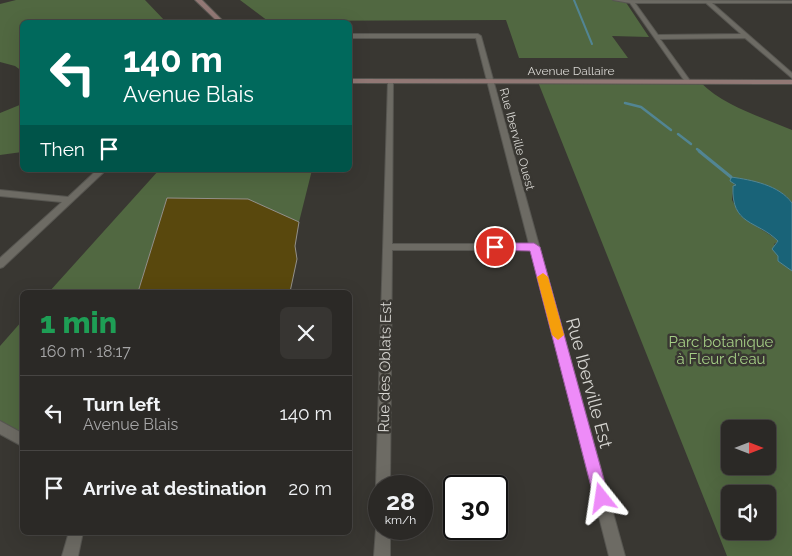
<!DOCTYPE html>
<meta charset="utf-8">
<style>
:root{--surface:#2b2926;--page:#373532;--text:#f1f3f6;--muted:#a6a6a7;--line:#474543}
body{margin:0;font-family:Raleway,sans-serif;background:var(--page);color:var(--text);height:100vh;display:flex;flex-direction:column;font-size:19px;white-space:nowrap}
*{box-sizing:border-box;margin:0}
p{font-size:16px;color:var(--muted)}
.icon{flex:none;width:28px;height:28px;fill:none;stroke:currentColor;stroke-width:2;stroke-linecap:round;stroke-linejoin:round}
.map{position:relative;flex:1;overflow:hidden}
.sheet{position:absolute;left:20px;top:290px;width:332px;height:245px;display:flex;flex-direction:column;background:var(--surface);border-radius:8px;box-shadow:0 5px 20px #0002,0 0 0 1px var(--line)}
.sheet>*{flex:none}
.banner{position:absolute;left:20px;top:20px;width:332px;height:152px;border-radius:8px;box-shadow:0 5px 20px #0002,0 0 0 1px var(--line);background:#00695c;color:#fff;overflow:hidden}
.needle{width:32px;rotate:90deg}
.fabs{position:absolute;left:721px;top:420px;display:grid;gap:10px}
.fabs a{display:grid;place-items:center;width:55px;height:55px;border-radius:8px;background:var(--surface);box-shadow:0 5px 20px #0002,0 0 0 1px var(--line);font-size:25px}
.speed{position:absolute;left:368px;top:475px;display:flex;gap:10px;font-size:25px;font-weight:700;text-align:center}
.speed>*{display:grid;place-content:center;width:65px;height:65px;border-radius:50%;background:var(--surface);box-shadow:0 5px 20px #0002,0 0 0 1px var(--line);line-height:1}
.speed small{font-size:12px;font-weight:400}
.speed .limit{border:2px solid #111;border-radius:8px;background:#fff;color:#111}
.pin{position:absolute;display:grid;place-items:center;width:42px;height:42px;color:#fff;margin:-21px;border:2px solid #fff;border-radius:50%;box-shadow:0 1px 5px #0007}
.me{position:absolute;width:55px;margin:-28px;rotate:345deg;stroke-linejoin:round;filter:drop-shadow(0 0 4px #0008)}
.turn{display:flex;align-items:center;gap:18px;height:105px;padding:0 20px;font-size:22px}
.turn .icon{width:65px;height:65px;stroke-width:2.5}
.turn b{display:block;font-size:35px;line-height:42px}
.then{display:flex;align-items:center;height:48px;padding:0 20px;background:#0003;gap:10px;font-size:19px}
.round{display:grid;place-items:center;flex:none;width:52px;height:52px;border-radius:8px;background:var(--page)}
.overview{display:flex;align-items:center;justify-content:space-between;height:85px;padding:0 20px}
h1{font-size:30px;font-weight:800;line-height:38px;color:#1e9e55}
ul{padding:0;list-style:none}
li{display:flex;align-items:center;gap:15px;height:75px;padding:0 20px;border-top:1px solid var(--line)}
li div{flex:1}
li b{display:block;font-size:19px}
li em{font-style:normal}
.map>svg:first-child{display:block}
</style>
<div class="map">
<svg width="792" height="556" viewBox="0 0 792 556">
<rect width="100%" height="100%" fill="#393732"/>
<path fill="#516841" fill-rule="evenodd" d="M16,0H145L166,22H22V71L15,66L0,62V4Z
M240,0H615L625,1L649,37L612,36L628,58H519L506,20L268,21Z
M538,82H700C725,107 760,116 792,130V203C779,185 758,185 739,178L733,183L736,186L733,188L732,200L741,216L779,241L774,244L792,271V556H727ZM730,429H768V466H730ZM730,494H768V531H730Z
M22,104V152L0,155V113Z
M159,170H312L299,222L167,198L138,292H49Z
M22,321V440L0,427V346Z"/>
<path fill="#196378" stroke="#528593" d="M731,177C752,180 779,185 792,203V271L778,261V256L772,249L778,241C757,220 731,226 733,186L736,185L730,181Z"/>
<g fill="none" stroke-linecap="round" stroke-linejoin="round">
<path stroke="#528593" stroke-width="2" d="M574,0L592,44"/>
<path stroke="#528593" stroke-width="2.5" d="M625,103L641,107L671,130
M678,134L691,144
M697,149L701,152"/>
<path stroke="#528593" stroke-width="3" d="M699,151L731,177"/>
</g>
<path fill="#59480d" stroke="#93908a" d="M167,198L248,199L299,222L295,246L297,259L290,292H138Z"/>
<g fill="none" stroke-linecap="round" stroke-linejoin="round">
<defs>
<path id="street" d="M613,0L792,1V3H712L792,73V78L745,38L660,39L691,82L686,83L630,3ZM635,3H706L741,34L658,35Z
M350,34H478L481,36L625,556H609L531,250H392L390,486H379L378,491L376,486L388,81L393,82L392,244H529L476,38H350Z
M97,170H106L3,267L0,268V258L62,202L0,196V190L68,197Z
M0,421L22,433V446L0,434Z
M379,523V529H390V556H374L376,529Z
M69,532H83L78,556H62Z"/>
<path id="secondary" d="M195,0H202L224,22H218Z
M350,79L792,80V84L350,83Z"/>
</defs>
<use href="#street" stroke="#575651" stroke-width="2"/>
<use href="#secondary" stroke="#575651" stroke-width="2"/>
<use href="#street" fill="#6d6b64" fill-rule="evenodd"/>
<use href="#secondary" fill="#927875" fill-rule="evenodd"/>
</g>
<path fill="#ee8bf8" stroke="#9b5aa1" d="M495,243H534L540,247L609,498L607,504L602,506L596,504L594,498L530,251L491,250L489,247Z"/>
<path fill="#f59e0b" d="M543,273L548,277L564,335L558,340L552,335L537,277Z"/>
<g text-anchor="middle" stroke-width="5" stroke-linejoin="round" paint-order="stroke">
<g font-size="12" fill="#d6d5d1" stroke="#393732">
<text x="571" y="75">Avenue Dallaire</text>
<text transform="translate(517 139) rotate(75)" y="4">Rue Iberville Ouest</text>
</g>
<g font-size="15" fill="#a4cd85" stroke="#393732">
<text x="721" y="347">Parc botanique<tspan x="721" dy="17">à Fleur d'eau</tspan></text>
</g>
<g font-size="15" fill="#d6d5d1" stroke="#393732">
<text transform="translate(385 367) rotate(-89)" y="5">Rue des Oblats Est</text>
</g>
<g font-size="18" fill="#d6d5d1" stroke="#393732">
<text transform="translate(589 383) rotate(75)" y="6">Rue Iberville Est</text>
</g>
</g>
</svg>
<div class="fabs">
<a><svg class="needle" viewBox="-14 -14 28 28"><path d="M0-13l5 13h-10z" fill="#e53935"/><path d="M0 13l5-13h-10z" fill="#a6a6a7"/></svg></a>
<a><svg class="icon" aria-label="sound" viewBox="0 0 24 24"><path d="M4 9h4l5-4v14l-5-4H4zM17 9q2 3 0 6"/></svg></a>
</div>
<div class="speed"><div>28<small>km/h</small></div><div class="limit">30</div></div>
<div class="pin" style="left:495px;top:247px;background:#d93025"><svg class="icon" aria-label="arrive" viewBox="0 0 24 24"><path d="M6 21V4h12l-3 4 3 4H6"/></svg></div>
<svg class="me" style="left:602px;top:498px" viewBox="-20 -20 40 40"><path d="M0-17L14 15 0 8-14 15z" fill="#ee8bf8" stroke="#fff" stroke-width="4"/></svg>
<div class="banner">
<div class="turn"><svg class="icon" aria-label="left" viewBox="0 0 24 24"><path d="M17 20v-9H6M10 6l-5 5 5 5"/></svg><div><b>140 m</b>Avenue Blais</div></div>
<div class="then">Then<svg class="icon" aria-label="arrive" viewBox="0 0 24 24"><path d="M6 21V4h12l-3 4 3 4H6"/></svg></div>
</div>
<section class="sheet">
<div class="overview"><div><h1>1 min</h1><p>160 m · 18:17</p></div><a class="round"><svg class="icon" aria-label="close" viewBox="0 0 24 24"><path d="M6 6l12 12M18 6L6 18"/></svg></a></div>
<ul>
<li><svg class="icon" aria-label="left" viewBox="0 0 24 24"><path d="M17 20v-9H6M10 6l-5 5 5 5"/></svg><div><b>Turn left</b><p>Avenue Blais</p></div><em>140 m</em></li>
<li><svg class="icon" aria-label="arrive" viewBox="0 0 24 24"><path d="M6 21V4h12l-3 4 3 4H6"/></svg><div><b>Arrive at destination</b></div><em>20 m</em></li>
</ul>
</section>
</div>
